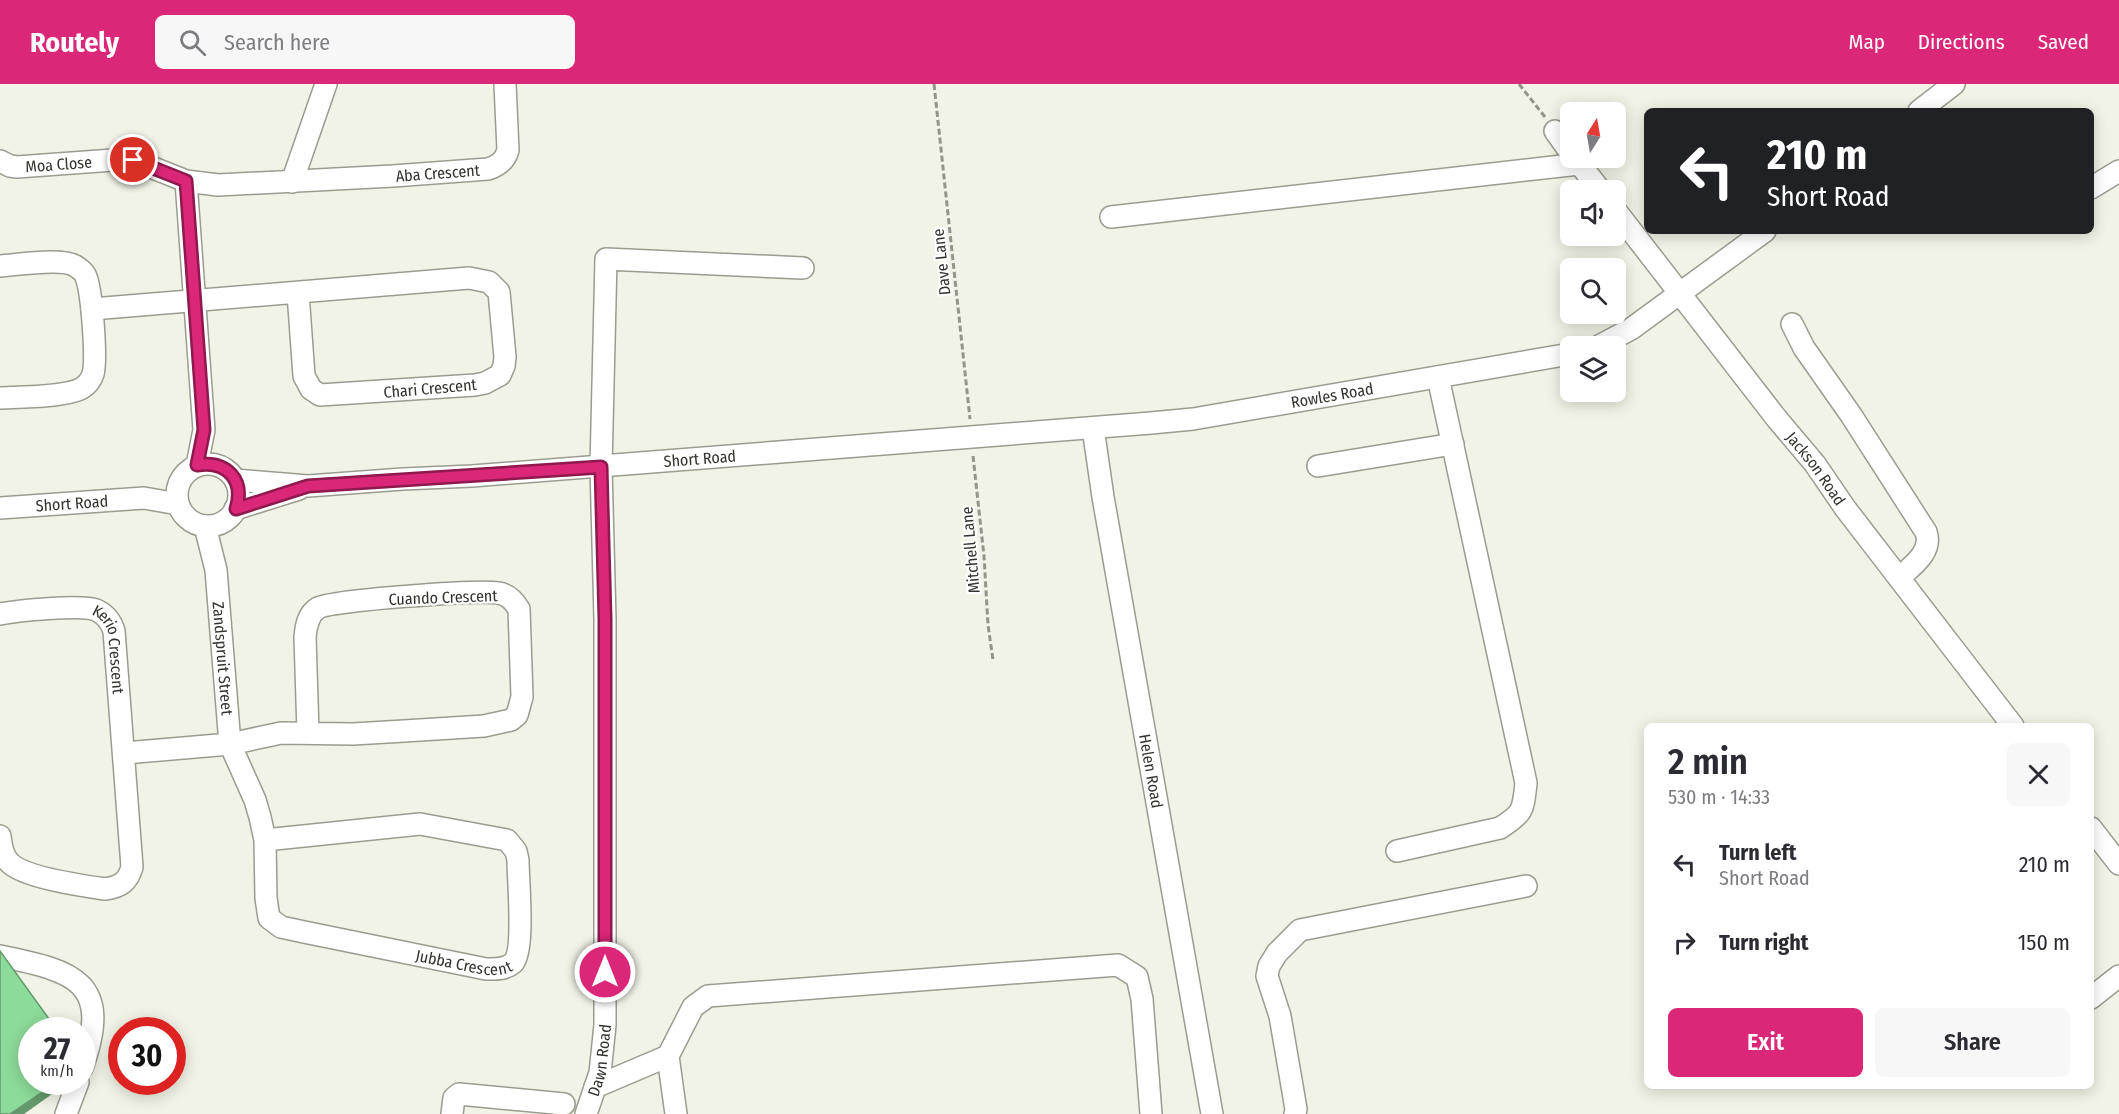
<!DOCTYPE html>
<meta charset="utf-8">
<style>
:root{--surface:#fff;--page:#f7f7f7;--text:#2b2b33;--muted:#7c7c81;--accent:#db2777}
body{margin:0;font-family:"Fira Sans Condensed",sans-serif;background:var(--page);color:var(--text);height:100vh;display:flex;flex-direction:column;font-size:22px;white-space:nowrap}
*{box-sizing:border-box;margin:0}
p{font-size:20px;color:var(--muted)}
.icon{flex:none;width:33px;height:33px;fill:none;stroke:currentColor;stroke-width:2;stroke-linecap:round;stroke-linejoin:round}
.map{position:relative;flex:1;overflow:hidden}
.sheet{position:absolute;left:1644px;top:639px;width:450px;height:366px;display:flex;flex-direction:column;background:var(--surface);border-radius:9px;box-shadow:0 3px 15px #0003}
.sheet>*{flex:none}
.hud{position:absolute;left:1644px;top:24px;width:450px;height:126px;border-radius:9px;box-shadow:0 3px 15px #0003;background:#202124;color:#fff;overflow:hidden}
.needle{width:39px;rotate:11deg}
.buttons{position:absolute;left:1560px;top:18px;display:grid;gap:12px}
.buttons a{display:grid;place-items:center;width:66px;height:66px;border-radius:9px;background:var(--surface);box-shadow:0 3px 15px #0003;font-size:30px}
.speed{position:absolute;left:18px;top:933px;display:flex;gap:12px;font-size:30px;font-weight:700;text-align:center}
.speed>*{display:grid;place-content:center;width:78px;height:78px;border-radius:50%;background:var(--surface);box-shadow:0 3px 15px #0003;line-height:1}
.speed small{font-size:15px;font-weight:400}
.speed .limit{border:9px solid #d22;background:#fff;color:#111}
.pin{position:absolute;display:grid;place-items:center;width:51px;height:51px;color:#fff;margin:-26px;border:3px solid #fff;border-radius:50%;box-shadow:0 2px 6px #0007}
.me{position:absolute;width:66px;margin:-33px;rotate:0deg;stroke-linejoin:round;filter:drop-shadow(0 0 4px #0008)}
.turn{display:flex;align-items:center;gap:21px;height:126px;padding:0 24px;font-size:27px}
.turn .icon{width:78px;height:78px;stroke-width:2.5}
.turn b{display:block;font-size:42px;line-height:51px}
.round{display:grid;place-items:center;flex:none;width:63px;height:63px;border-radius:9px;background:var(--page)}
.headline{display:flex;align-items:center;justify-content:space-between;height:102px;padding:0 24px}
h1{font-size:36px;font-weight:600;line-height:45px}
.cta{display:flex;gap:12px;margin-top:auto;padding:12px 24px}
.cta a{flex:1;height:69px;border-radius:9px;background:var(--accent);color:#fff;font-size:24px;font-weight:600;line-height:69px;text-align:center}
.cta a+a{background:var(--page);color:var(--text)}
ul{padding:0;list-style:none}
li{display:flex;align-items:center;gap:18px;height:78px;padding:0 24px}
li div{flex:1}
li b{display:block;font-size:22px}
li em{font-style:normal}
header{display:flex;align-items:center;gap:36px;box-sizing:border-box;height:84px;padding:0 30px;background:var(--accent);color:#fff}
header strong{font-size:28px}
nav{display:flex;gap:33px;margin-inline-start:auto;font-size:21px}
.search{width:420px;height:54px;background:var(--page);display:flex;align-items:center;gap:15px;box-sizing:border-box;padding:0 21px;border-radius:9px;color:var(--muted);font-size:22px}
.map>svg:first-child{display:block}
</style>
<header>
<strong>Routely</strong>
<div class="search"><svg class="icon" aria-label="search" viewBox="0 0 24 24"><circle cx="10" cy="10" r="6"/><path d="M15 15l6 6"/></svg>Search here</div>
<nav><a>Map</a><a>Directions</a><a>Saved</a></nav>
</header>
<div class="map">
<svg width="2119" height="1030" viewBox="0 0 2119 1030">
<rect width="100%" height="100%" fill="#f1f3e6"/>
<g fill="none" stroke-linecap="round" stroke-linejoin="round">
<defs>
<g id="minor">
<path d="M1919,27L1954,0"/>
<path d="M1555,47L1570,68"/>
<path d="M1575,74L1600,106"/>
<path id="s1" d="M0,77L10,82L17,83L127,75L133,76L186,97L218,101L393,92L488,85C498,82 505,77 508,66L505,0"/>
<path d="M186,97L204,346L197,381"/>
<path d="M292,98L326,0"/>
<path d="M2091,104L2119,87"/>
<path id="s2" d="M1616,127L1777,335L1815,380L1845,424L2013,642"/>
<path d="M1111,133L1579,80"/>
<path d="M0,182C17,181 64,173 77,183C81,186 85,189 86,193C92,208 97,275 93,290C91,296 87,301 82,304C68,313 18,313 0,314"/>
<path d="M92,225L469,194L489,198L499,208L505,273L504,282L500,291L485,299L475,301L320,311L311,305L304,292L298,209"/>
<path d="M1792,240L1804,264L1851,331L1926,448C1933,468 1912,482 1899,494"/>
<path d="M1599,262L1631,245L1765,147"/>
<path id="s3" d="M1093,344L1103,413L1212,1030"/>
<circle cx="208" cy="411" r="31"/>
<path d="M1318,382L1453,360"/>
<path id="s4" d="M235,396L308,402L403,395L472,392L1151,339L1193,335L1570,270"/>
<path id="s5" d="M0,424L144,414L178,420"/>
<path d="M235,425L299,405"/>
<path id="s6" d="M205,442L216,486L230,660L255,716L260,733L265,756L266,814L269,834L281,843L304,848L486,885C495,885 505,886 513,879C525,867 518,796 518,776L516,767L507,756L420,740L265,756"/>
<path id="s7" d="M0,530C16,527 82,520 96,526C105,530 111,537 114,547L132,783C128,798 120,803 105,805C84,802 22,793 9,778C2,771 1,761 0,752"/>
<path d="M125,669L230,660L281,649L353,650L404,647L484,642L511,636L517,631L522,613L519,525C514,517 508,510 498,509C478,506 331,516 318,524C308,530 306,542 305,553L308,649"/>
<path d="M2091,744L2119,780"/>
<path d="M1397,767L1500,744C1524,729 1523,726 1526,699L1438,293"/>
<path d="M0,872C75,887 113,898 82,984"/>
<path d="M2091,914L2119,892"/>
<path d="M668,972L676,1030"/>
<path d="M595,1003L668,972L693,923L708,912L1118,881L1137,893L1142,915L1151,1030"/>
<path d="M66,1030L78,998"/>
<path d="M452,1030L454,1014L459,1010L564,1020"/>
<path id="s8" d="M586,1030L600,989L605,941V535L601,383L606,175L803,184"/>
<path d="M1295,1030L1296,1025L1280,932L1267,892L1269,882L1277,869L1300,846L1526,802"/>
</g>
</defs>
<use href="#minor" stroke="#9a9c90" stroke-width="24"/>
<path stroke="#93948b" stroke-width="3" stroke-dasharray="6 3" stroke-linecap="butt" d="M934,0L970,335
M1519,0L1545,33
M973,372L984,472L988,541L993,576"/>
<use href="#minor" stroke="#fff" stroke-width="21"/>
</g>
<path fill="#63996c" d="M57,998H66L62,1003L24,1030H10Z"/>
<path fill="#8ddb9a" stroke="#63996c" stroke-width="1.5" d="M0,867L57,946H32V998H57L10,1030H0Z"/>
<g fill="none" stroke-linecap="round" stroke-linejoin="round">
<defs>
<path id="route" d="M133,76L186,97L204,346L197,381C227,376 245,396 236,425L308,402L601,383L605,535V888"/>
</defs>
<use href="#route" stroke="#8e194d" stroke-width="15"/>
<use href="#route" stroke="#db2777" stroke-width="10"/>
</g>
<g text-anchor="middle" stroke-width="4.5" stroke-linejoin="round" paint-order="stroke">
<g font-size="16" fill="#32322e" stroke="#fff">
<text dy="6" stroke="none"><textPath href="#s1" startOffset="60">Moa Close</textPath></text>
<text dy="6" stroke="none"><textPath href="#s1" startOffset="444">Aba Crescent</textPath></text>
<text transform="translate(941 178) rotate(-96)" y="6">Dave Lane</text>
<text transform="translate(430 304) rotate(-5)" y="6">Chari Crescent</text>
<text dy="6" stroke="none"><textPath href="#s4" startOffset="1102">Rowles Road</textPath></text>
<text dy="6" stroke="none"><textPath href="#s4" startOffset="466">Short Road</textPath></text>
<text dy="6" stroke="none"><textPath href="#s2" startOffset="326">Jackson Road</textPath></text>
<text dy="6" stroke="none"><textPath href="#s5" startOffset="72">Short Road</textPath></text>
<text transform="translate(970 466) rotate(-95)" y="6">Mitchell Lane</text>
<text transform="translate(443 513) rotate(-2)" y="6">Cuando Crescent</text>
<text dy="6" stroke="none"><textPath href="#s7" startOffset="141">Kerio Crescent</textPath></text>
<text dy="6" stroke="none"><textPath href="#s6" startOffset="134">Zandspruit Street</textPath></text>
<text dy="6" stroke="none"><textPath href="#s3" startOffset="348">Helen Road</textPath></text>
<text dy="6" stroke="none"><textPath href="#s6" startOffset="602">Jubba Crescent</textPath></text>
<text dy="6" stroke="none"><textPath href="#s8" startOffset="56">Dawn Road</textPath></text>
</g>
</g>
</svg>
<div class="buttons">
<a><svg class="needle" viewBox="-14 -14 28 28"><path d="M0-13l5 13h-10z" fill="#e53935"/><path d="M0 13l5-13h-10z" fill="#7c7c81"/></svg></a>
<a><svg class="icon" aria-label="sound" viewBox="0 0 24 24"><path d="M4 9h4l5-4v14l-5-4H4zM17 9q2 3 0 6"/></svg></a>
<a><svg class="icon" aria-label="search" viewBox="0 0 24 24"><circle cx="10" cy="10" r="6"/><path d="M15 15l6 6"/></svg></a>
<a><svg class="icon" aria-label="layers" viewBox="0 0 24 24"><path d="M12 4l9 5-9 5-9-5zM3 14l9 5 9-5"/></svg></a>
</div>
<div class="speed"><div>27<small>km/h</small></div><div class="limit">30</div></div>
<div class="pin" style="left:133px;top:76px;background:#d93025"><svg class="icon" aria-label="arrive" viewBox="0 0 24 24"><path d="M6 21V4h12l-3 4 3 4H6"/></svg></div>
<svg class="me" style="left:605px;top:888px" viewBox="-20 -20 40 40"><circle r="17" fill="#db2777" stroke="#fff" stroke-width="3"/><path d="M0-11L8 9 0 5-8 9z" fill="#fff"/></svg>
<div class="hud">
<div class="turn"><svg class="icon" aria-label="left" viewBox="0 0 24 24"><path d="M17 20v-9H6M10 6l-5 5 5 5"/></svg><div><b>210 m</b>Short Road</div></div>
</div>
<section class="sheet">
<div class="headline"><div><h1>2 min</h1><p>530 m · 14:33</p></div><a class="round"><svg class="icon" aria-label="close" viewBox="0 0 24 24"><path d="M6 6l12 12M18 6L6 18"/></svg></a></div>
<ul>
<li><svg class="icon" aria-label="left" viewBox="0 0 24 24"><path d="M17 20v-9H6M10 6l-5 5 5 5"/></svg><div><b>Turn left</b><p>Short Road</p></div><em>210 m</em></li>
<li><svg class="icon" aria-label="right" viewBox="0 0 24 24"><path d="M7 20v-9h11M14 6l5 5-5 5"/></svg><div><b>Turn right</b></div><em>150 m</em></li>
</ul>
<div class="cta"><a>Exit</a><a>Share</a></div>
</section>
</div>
